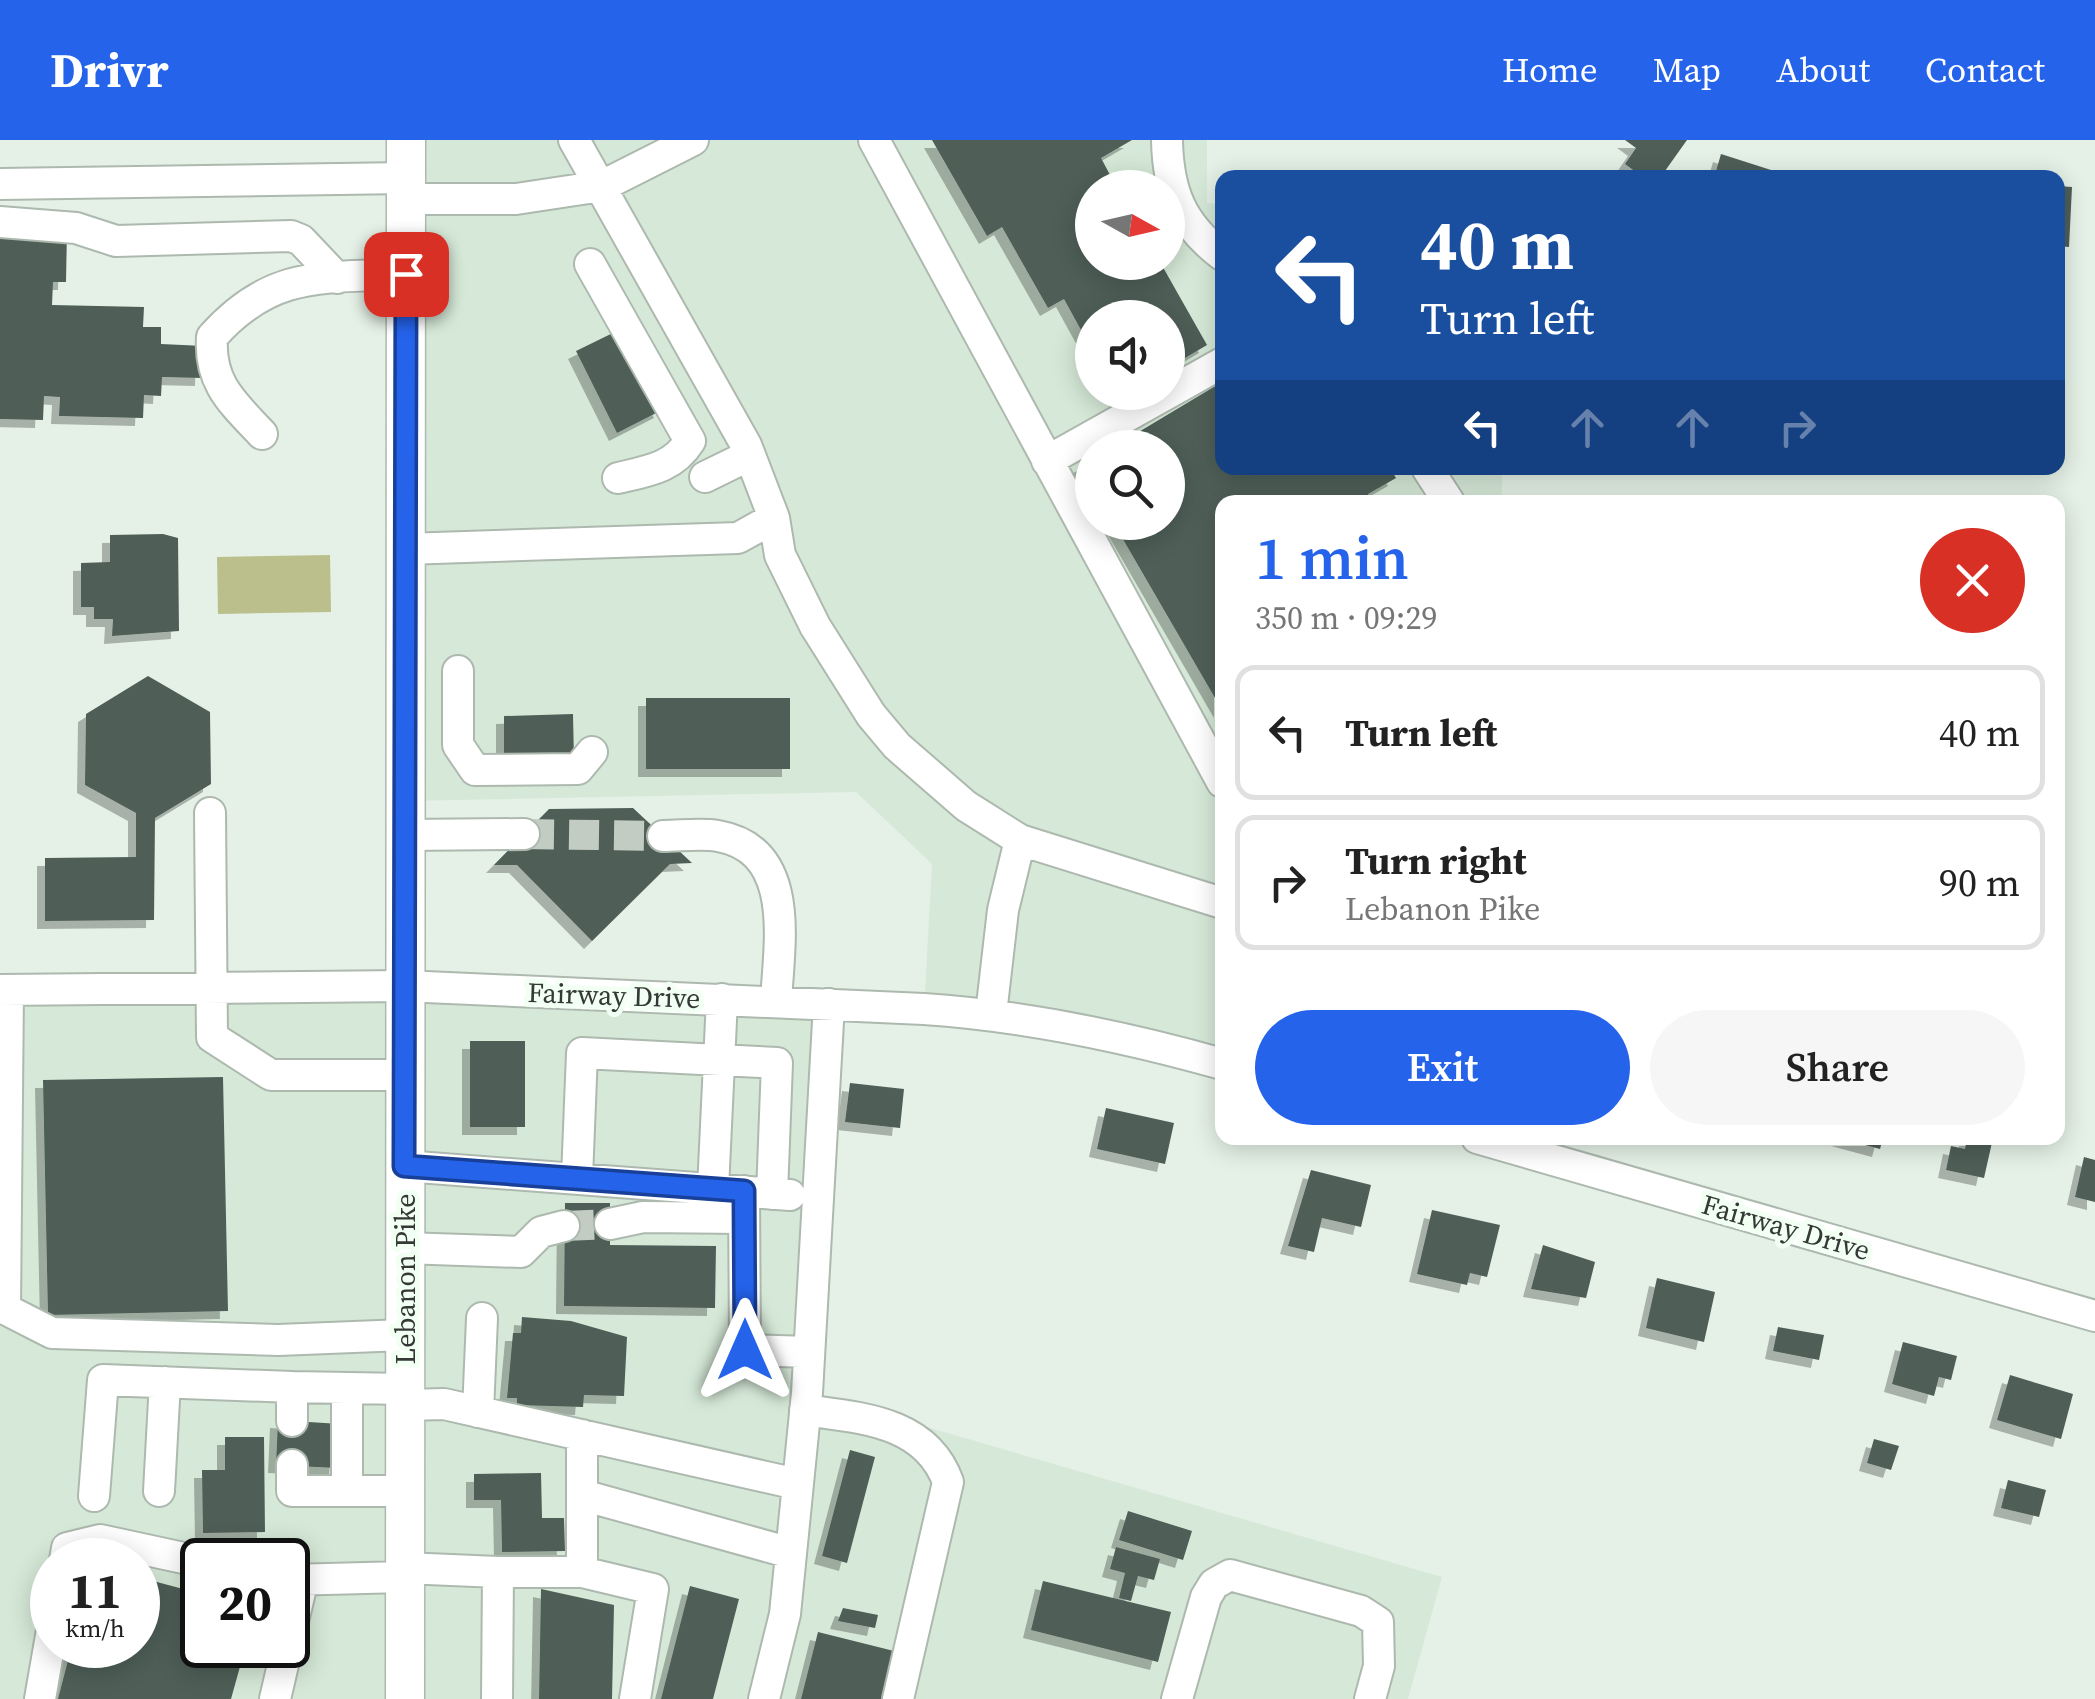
<!DOCTYPE html>
<meta charset="utf-8">
<style>
:root{--surface:#fff;--page:#f6f6f6;--text:#222;--muted:#767676;--line:#e0e0e0;--accent:#2563eb}
body{margin:0;font-family:"Source Serif 4",serif;background:var(--page);color:var(--text);height:100vh;display:flex;flex-direction:column;font-size:38px;white-space:nowrap}
*{box-sizing:border-box;margin:0}
p{font-size:32px;color:var(--muted)}
.icon{flex:none;width:55px;height:55px;fill:none;stroke:currentColor;stroke-width:2;stroke-linecap:round;stroke-linejoin:round}
.map{position:relative;flex:1;overflow:hidden}
.drawer{position:absolute;left:1215px;top:355px;width:850px;height:650px;display:flex;flex-direction:column;background:var(--surface);border-radius:20px;box-shadow:0 5px 25px #0003}
.drawer>*{flex:none}
.guide{position:absolute;left:1215px;top:30px;width:850px;height:305px;border-radius:20px;box-shadow:0 5px 25px #0003;background:#1a4fa0;color:#fff;overflow:hidden}
.needle{width:65px;rotate:98deg}
.buttons{position:absolute;left:1075px;top:30px;display:grid;gap:20px}
.buttons a{display:grid;place-items:center;width:110px;height:110px;border-radius:50%;background:var(--surface);box-shadow:0 5px 25px #0003;font-size:50px}
.speed{position:absolute;left:30px;top:1398px;display:flex;gap:20px;font-size:50px;font-weight:700;text-align:center}
.speed>*{display:grid;place-content:center;width:130px;height:130px;border-radius:50%;background:var(--surface);box-shadow:0 5px 25px #0003;line-height:1}
.speed small{font-size:25px;font-weight:400}
.speed .limit{border:5px solid #111;border-radius:15px;background:#fff;color:#111}
.pin{position:absolute;display:grid;place-items:center;width:85px;height:85px;color:#fff;margin:-42px;border-radius:20px;box-shadow:0 5px 15px #0006}
.me{position:absolute;width:110px;margin:-55px;rotate:0deg;stroke-linejoin:round;filter:drop-shadow(0 0 8px #0008)}
.turn{display:flex;align-items:center;gap:35px;height:210px;padding:0 40px;font-size:45px}
.turn .icon{width:130px;height:130px;stroke-width:2.5}
.turn b{display:block;font-size:70px;line-height:85px}
.lanes{display:flex;align-items:center;height:95px;padding:0 40px;background:#0003;justify-content:center;gap:50px;direction:ltr}
.lanes .off{opacity:.35}
.round{display:grid;place-items:center;flex:none;width:105px;height:105px;border-radius:52px;background:var(--page)}
.summary{display:flex;align-items:center;justify-content:space-between;height:170px;padding:0 40px}
h1{font-size:60px;font-weight:600;line-height:75px;color:var(--accent)}
.cta{display:flex;gap:20px;margin-top:auto;padding:20px 40px}
.cta a{flex:1;height:115px;border-radius:60px;background:var(--accent);color:#fff;font-size:40px;font-weight:600;line-height:115px;text-align:center}
.cta a+a{background:var(--page);color:var(--text)}
ul{padding:0;list-style:none}
li{display:flex;align-items:center;gap:30px;height:135px;margin:0 20px 15px;padding:0 20px;border:5px solid var(--line);border-radius:20px}
li div{flex:1}
li b{display:block;font-size:38px}
li em{font-style:normal}
header{display:flex;align-items:center;gap:60px;box-sizing:border-box;height:140px;padding:0 50px;background:var(--accent);color:#fff}
header strong{font-size:48px}
nav{display:flex;gap:55px;margin-inline-start:auto;font-size:35px}
.map>svg:first-child{display:block}
</style>
<header>
<strong>Drivr</strong>
<nav><a>Home</a><a>Map</a><a>About</a><a>Contact</a></nav>
</header>
<div class="map">
<svg width="2095" height="1559" viewBox="0 0 2095 1559">
<defs>
<filter id="shadow"><feDropShadow dx="-8" dy="8" stdDeviation="0" flood-color="#0004"/></filter>
</defs>
<rect width="100%" height="100%" fill="#e5f1e6"/>
<path fill="#d6e9d8" fill-rule="evenodd" d="M406,0H1207V63L1222,64V328H1502V362H1222V924L924,869L932,724L856,652L405,661ZM1092,48H1168V122H1092ZM1092,178H1168V252H1092ZM1092,308H1168V382H1092Z
M0,848L829,864L807,1252L1442,1437L1408,1559H0ZM52,1420H138V1505H52ZM202,1420H288V1505H202Z"/>
<path fill="#babf8c" d="M330,415L331,472L218,474L217,417Z"/>
<path fill="#4f5e58" filter="url(#shadow)" d="M932,0H1132L1101,18L1117,48H1092V122H1160L1207,205L1168,228V178H1092V210L1064,159L1048,168L1002,87L987,96Z
M1625,0H1687L1660,38H1644L1625,24L1636,8Z
M1721,14L1793,37V38H1714Z
M1851,30L1894,35V38H1850Z
M2058,46L2072,47L2069,107L2058,106Z
M0,89L67,90L66,142H53L52,165L144,167L143,187H161V204L204,206L203,238L162,237L161,256L144,255L143,278L59,276L60,257L44,256L43,280L0,279Z
M621,189L662,270L617,293L576,211Z
M1222,242V328H1390L1396,338L1368,354L1373,362H1222V570L1113,382H1168V308H1112Z
M1092,319V347L1080,326Z
M163,394L178,398L179,491L112,496L113,479H94V467H81V423L110,422V395Z
M148,536L210,572L211,644L155,678L154,780L45,781V718L136,717V673L85,645L86,574Z
M646,558H790V629H646Z
M573,574L574,621L504,622V576Z
M633,668L692,723L670,724L592,801L517,725H494L549,669Z
M470,901H525V987H470Z
M223,937L228,1171L48,1175L43,940Z
M850,943L904,949L900,988L845,982Z
M1106,968L1174,983L1165,1024L1097,1009Z
M1839,998H1883L1880,1009Z
M1967,998H1993L1984,1038L1946,1030L1951,1006L1965,1009Z
M2084,1017L2095,1020V1062L2075,1057Z
M1311,1030L1371,1045L1361,1087L1322,1078L1314,1112L1288,1106Z
M565,1063H610V1105L716,1106L715,1168L564,1166Z
M1432,1070L1500,1085L1487,1137L1470,1133L1467,1145L1417,1134Z
M1543,1105L1595,1122L1586,1158L1531,1149Z
M1657,1138L1715,1152L1704,1202L1646,1188Z
M522,1177L571,1181L627,1197L624,1256L584,1255L583,1267L517,1265V1258H507L513,1193H521Z
M1778,1187L1824,1195L1819,1220L1773,1211Z
M1903,1202L1957,1216L1951,1240L1939,1237L1934,1256L1892,1244Z
M2010,1235L2073,1254L2061,1299L1997,1280Z
M278,1280L340,1284L337,1328L276,1325Z
M225,1297H264L265,1392L203,1393L202,1330H225Z
M1874,1299L1899,1306L1891,1330L1867,1323Z
M850,1310L875,1317L847,1423L822,1416Z
M541,1333L542,1378H564L565,1411L502,1412L501,1360H474V1334Z
M2008,1340L2046,1350L2039,1377L2001,1368Z
M1128,1371L1192,1391L1183,1420L1119,1400Z
M1116,1407L1160,1419L1154,1440L1138,1436L1131,1461L1119,1458L1125,1433L1110,1429Z
M138,1437L202,1454V1505H246L231,1559H58L72,1505H138Z
M1043,1441L1171,1472L1158,1522L1031,1490Z
M690,1446L739,1459L713,1559H661Z
M541,1449L614,1465L612,1559H539Z
M843,1468L878,1475L875,1488L838,1481Z
M818,1492L898,1512L886,1559H801Z"/>
<g fill="none" stroke-linecap="round" stroke-linejoin="round">
<path stroke="#c2ccc3" stroke-width="30" stroke-dasharray="30 15" stroke-linecap="butt" d="M524,694L663,696
M564,1086L610,1084"/>
<defs>
<path id="minor" d="M574,0L746,305L774,378L780,415L815,486L871,575L897,606L966,666L1020,700L1222,763
M874,0L1222,642
M1167,0C1168,51 1181,84 1222,115
M0,44L406,38
M406,59H516L602,46L693,0
M0,82L76,88L116,101L291,96L301,100L337,138
M590,124L690,301C673,328 648,331 618,338
M262,294C232,262 209,243 212,197C271,130 323,138 406,134
M1047,321L1222,223
M1427,328L1449,362
M705,337L750,315
M405,409L738,398L774,378
M458,531V605L475,630L578,629L592,612
M210,673L212,897L271,935H403
M404,695L524,694
M663,696C681,696 700,693 718,696C797,710 779,804 776,861
M0,850L403,846L924,869C1027,876 1123,896 1222,924
M8,850L5,1169L52,1193L278,1200L404,1195
M991,874L1003,770L1020,700
M1477,998L2095,1176
M404,1026L790,1055
M577,1038L582,913L777,923L772,1054
M713,1049L722,859
M744,1051L745,1210L809,1212
M610,1084L643,1077L744,1078
M404,1108L521,1112L541,1092L564,1086
M406,1265L444,1264L797,1344
M805,1270C861,1278 926,1281 948,1342L898,1559
M478,1272L482,1178
M292,1281V1247L406,1249
M292,1325V1351H405
M159,1351L165,1242
M347,1351V1249
M582,1355L791,1413
M94,1356L103,1240L292,1247
M65,1420L67,1408L100,1400L202,1422
M404,1428L498,1432L497,1559
M498,1432H582V1295
M582,1432L653,1449L635,1559
M288,1440L404,1437
M40,1559L52,1490
M275,1559L302,1443
M764,1559L785,1474L807,1253L829,864
M1177,1559L1206,1457L1214,1444L1230,1435L1361,1471L1378,1482L1379,1526L1370,1559"/>
<path id="major" d="M405,1559L406,0"/>
</defs>
<use href="#minor" stroke="#adb9ae" stroke-width="34"/>
<use href="#major" stroke="#adb9ae" stroke-width="41"/>
<use href="#minor" stroke="#fff" stroke-width="30"/>
<use href="#major" stroke="#fff" stroke-width="38"/>
</g>
<g fill="none" stroke-linecap="round" stroke-linejoin="round">
<defs>
<path id="route" d="M406,134L404,1026L744,1051L745,1210"/>
</defs>
<use href="#route" stroke="#184099" stroke-width="25"/>
<use href="#route" stroke="#2563eb" stroke-width="18"/>
</g>
<g text-anchor="middle" stroke-width="10" stroke-linejoin="round" paint-order="stroke">
<g font-size="28" fill="#343935" stroke="#f2fff3">
<text transform="translate(614 855) rotate(2)" y="10">Fairway Drive</text>
<text transform="translate(1786 1087) rotate(16)" y="10">Fairway Drive</text>
<text transform="translate(405 1139) rotate(-90)" y="10">Lebanon Pike</text>
</g>
</g>
</svg>
<div class="buttons">
<a><svg class="needle" viewBox="-14 -14 28 28"><path d="M0-13l5 13h-10z" fill="#e53935"/><path d="M0 13l5-13h-10z" fill="#767676"/></svg></a>
<a><svg class="icon" aria-label="sound" viewBox="0 0 24 24"><path d="M4 9h4l5-4v14l-5-4H4zM17 9q2 3 0 6"/></svg></a>
<a><svg class="icon" aria-label="search" viewBox="0 0 24 24"><circle cx="10" cy="10" r="6"/><path d="M15 15l6 6"/></svg></a>
</div>
<div class="speed"><div>11<small>km/h</small></div><div class="limit">20</div></div>
<div class="pin" style="left:406px;top:134px;background:#d93025"><svg class="icon" aria-label="arrive" viewBox="0 0 24 24"><path d="M6 21V4h12l-3 4 3 4H6"/></svg></div>
<svg class="me" style="left:745px;top:1210px" viewBox="-20 -20 40 40"><path d="M0-17L14 15 0 8-14 15z" fill="#2563eb" stroke="#fff" stroke-width="4"/></svg>
<div class="guide">
<div class="turn"><svg class="icon" aria-label="left" viewBox="0 0 24 24"><path d="M17 20v-9H6M10 6l-5 5 5 5"/></svg><div><b>40 m</b>Turn left</div></div>
<div class="lanes"><svg class="icon" aria-label="left" viewBox="0 0 24 24"><path d="M17 20v-9H6M10 6l-5 5 5 5"/></svg><svg class="icon off" aria-label="ahead" viewBox="0 0 24 24"><path d="M12 20V5M6 11l6-6 6 6"/></svg><svg class="icon off" aria-label="ahead" viewBox="0 0 24 24"><path d="M12 20V5M6 11l6-6 6 6"/></svg><svg class="icon off" aria-label="right" viewBox="0 0 24 24"><path d="M7 20v-9h11M14 6l5 5-5 5"/></svg></div>
</div>
<section class="drawer">
<div class="summary"><div><h1>1 min</h1><p>350 m · 09:29</p></div><a class="round" style="background:#d93025;color:#fff"><svg class="icon" aria-label="close" viewBox="0 0 24 24"><path d="M6 6l12 12M18 6L6 18"/></svg></a></div>
<ul>
<li><svg class="icon" aria-label="left" viewBox="0 0 24 24"><path d="M17 20v-9H6M10 6l-5 5 5 5"/></svg><div><b>Turn left</b></div><em>40 m</em></li>
<li><svg class="icon" aria-label="right" viewBox="0 0 24 24"><path d="M7 20v-9h11M14 6l5 5-5 5"/></svg><div><b>Turn right</b><p>Lebanon Pike</p></div><em>90 m</em></li>
</ul>
<div class="cta"><a>Exit</a><a>Share</a></div>
</section>
</div>
